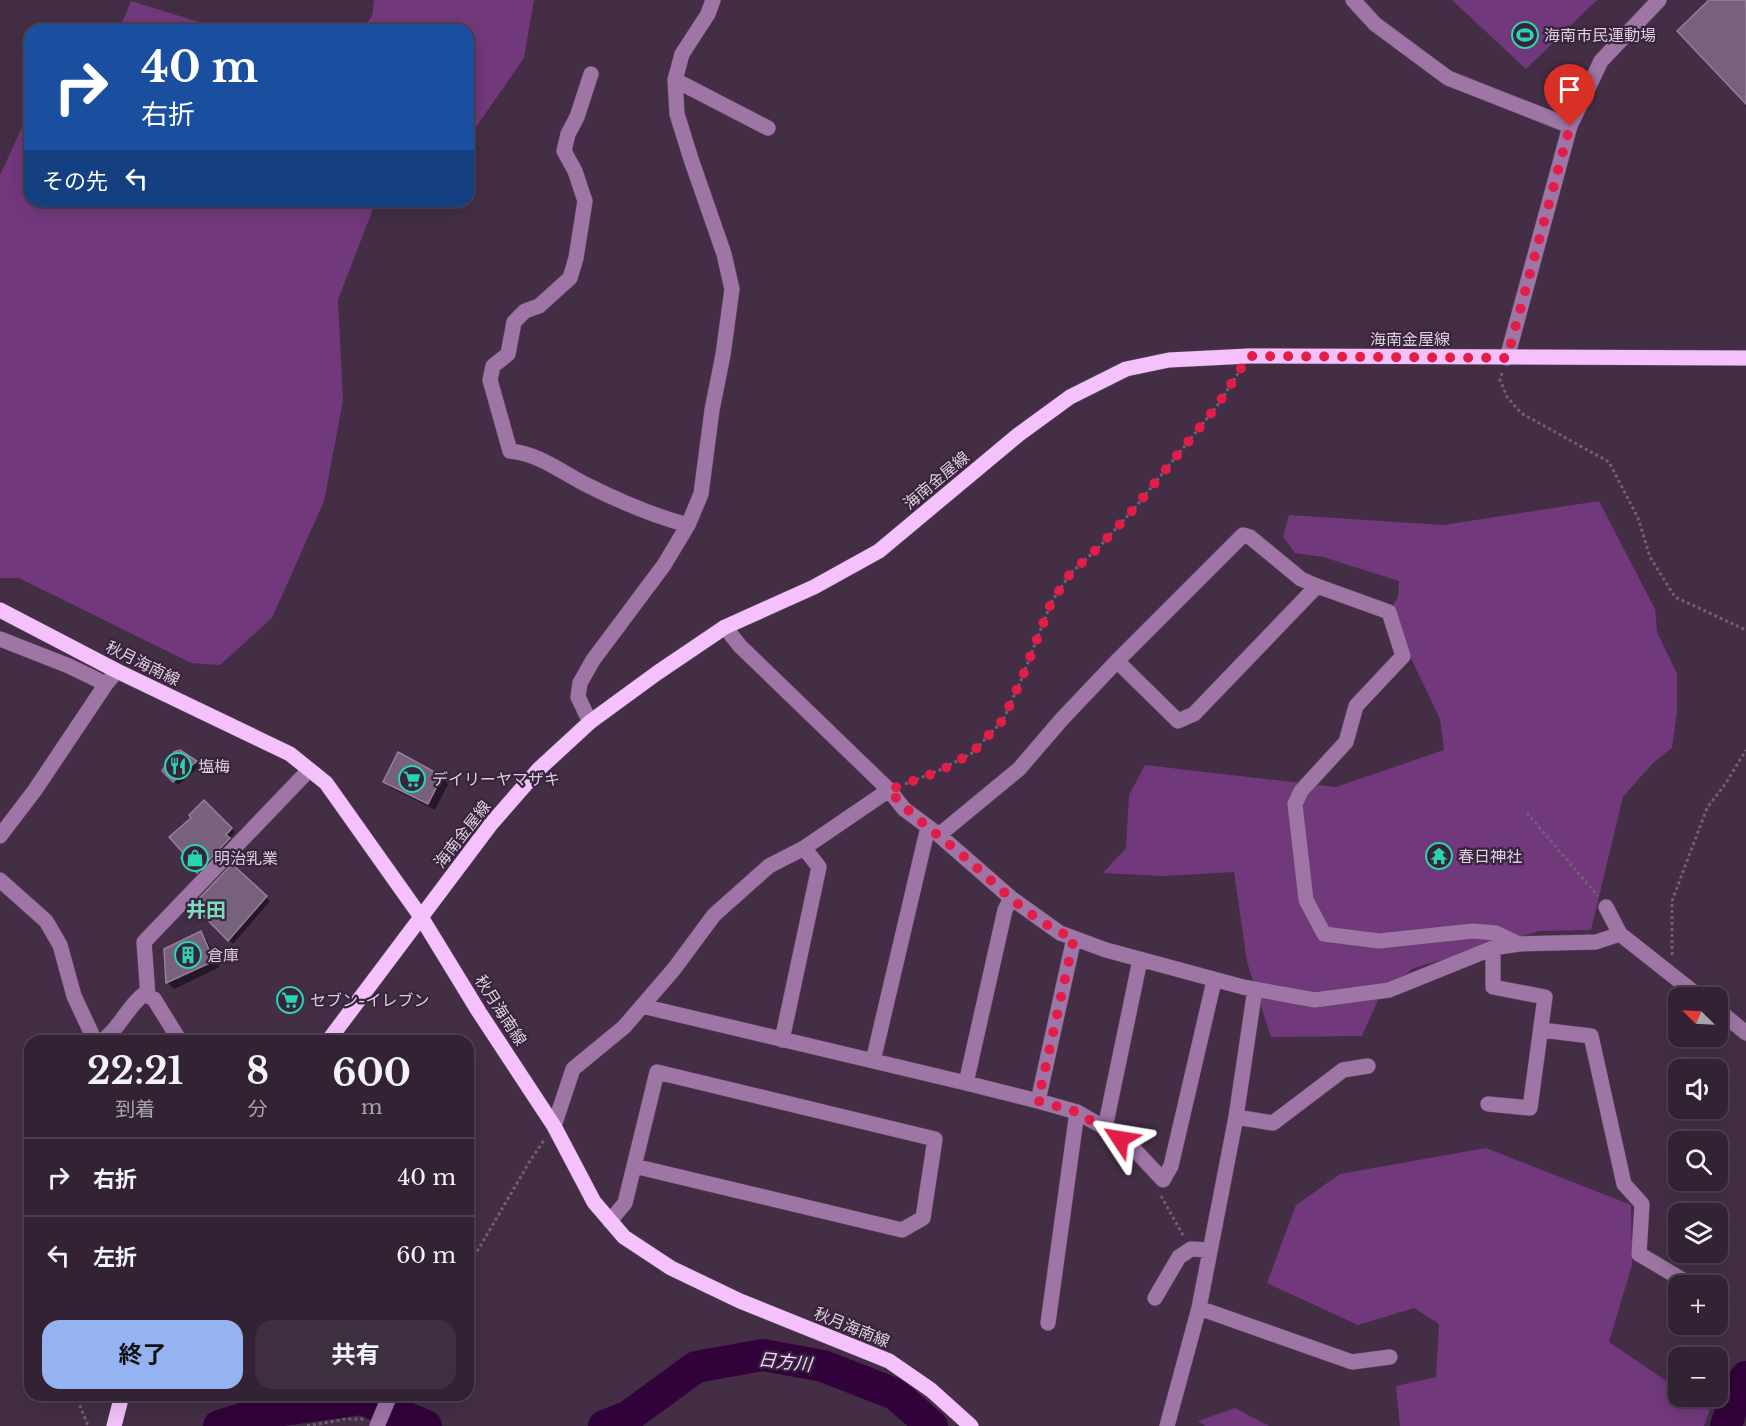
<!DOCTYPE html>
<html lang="ja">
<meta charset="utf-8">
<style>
:root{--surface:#322234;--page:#3d2f40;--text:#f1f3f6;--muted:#a8a4ac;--line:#4d3f4f;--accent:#95b2f1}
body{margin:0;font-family:"Libre Baskerville","Noto Sans JP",serif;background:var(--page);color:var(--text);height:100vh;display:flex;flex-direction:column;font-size:22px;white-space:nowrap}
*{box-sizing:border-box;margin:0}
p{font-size:20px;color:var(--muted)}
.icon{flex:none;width:33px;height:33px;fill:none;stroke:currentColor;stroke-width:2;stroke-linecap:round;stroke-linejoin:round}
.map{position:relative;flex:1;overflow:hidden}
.side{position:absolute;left:24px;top:1035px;width:450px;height:366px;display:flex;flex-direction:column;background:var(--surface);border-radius:18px;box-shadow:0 6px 24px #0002,0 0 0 2px var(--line)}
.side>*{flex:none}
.banner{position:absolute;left:24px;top:24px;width:450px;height:183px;border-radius:18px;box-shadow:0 6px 24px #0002,0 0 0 2px var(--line);background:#1a4fa0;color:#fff;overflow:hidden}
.needle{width:39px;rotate:294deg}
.fabs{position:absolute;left:1668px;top:987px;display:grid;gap:12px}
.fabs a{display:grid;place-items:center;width:60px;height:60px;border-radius:12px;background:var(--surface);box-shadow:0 6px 24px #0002,0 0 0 2px var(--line);font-size:30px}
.pin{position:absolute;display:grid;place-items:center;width:51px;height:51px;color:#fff;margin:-62px -26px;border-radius:50% 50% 50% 0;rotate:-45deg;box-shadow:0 0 6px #0007}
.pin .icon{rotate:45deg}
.me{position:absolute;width:66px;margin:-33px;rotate:303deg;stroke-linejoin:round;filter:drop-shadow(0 0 4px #0008)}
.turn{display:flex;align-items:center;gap:21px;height:126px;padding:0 18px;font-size:27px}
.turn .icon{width:78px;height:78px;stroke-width:2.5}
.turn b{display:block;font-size:42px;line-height:51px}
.then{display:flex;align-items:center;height:57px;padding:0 18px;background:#0003;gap:12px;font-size:22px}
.eta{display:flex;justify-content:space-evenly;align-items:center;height:102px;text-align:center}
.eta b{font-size:36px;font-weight:700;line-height:42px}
.button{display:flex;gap:12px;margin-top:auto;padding:12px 18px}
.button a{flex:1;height:69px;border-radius:18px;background:var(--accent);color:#111;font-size:24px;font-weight:700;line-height:69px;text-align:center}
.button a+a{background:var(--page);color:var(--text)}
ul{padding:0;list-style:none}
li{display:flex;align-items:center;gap:18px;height:78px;padding:0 18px;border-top:2px solid var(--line)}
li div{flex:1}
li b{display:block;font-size:22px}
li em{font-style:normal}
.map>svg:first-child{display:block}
</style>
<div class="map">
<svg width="1746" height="1426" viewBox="0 0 1746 1426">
<rect width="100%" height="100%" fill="#432e46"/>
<path fill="#72387c" d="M374,0H534L524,58L476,127L468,131V30H362L372,16Z
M1452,0H1597L1526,69Z
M131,1L225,30H119Z
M30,110V201H376L338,300L343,401L324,501L272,618L220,665L191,663L19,578H0V175Z
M1599,501L1655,609L1657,632L1677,674V711L1672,748L1652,764L1623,797L1591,930L1539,931L1414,968L1382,991L1362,1036L1271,1037L1247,962L1234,872L1163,876L1103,873L1126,848L1129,795L1145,765L1336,787L1444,750L1440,719L1389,612L1398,597L1399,581L1323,557L1295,553L1283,537L1289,515L1443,525Z
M1486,1148L1631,1205L1632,1265L1609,1342L1678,1389V1396L1690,1397L1710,1410L1704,1426H1400L1396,1386L1436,1377L1439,1324L1414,1308L1358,1325L1267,1283L1296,1205L1340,1174Z
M1235,1408L1269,1426H1205L1198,1421Z"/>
<path fill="#0007" d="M399,754L441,777L448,784L435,810L391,788L384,781Z
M196,762L200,766L178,785L164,771Z
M204,802L235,832L229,839L232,843L201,875L184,858L187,855L193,818Z
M232,866L270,901L233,944L195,905Z
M200,933L207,940L220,967L174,989L168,983L165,950Z"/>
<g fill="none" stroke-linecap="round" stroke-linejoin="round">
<path stroke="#32033a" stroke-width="32" d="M219,1426L261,1413L362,1399L426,1426
M604,1426L629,1416L696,1367L763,1355L823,1366L895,1394L932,1426
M1726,1426L1738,1388L1746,1377"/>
</g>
<path fill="#78617c" stroke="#977f9b" stroke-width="1.5" d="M1709,0H1746V104L1677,31Z
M180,750L197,761L173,782L162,771L174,752Z
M398,752L442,776L428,804L383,782Z
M204,800L232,828L226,835L230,838L197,873L181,858L185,855L169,837L191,818L189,815Z
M232,864L267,896L228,941L193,905Z
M201,931L214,961L166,983L164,949Z"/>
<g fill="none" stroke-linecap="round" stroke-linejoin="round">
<defs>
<path id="minor" d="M1353,0L1375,24L1448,78L1570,126
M591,74L577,117L568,134L564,151L575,171L585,201L576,258L570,278L539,306L525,311L514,322L508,354L493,366L490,380L510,451C541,454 562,473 589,486C621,502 654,516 688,525
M675,80L768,128
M1507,358L1570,126L1601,61L1659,0
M725,627L740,646L889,790L904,809L939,835L1011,898L1060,933L1106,950L1243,987L1315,1000L1389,990L1493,948L1519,944L1596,942L1620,934
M0,639L69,666L106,684
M1117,661L1243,535L1250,537L1301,579L1317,586
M590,722L578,697L580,683L593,660L664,565L688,525L701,494L712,410L723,355L732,289L724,254L691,159L677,114L675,80L682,54L708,14L713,0
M939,835L1019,769L1062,719L1117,661L1178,721L1194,714L1317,586L1389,612L1403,656L1356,706L1346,742L1301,791L1295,804L1306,900L1324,934L1379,941L1473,931L1496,933L1519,944
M0,836L35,790L106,684L117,671
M0,880L46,921L60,945L74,996L95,1041
M1011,898L1005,910L966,1083L1038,1101
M1606,907L1620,934L1701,998
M1074,938L1038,1101L1077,1112L1105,1128
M1140,960L1105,1128L1134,1149L1163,1180L1171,1166L1214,981
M148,996L144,942L309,770
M642,1006L966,1083
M1718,1010L1746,1033
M1541,1030L1591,1036L1624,1184L1642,1204L1639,1254L1693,1286
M782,1040L819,867L804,848
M102,1041C122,1026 126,1008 144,994L154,999L180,1041
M873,1061L928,827
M1488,1104L1530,1108L1545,997L1493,987V948
M1236,1117L1273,1123L1343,1070L1368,1066
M554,1126L573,1069L624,1027L674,969L714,915L769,866L804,848L889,790
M610,1221L625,1203L657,1072L935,1139L923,1218L902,1230L634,1166
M1155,1298L1179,1257L1191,1249L1210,1250
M1199,1308L1352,1362L1390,1357
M1048,1323L1077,1112
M377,1426L390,1395
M1167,1426L1199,1308L1236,1117L1255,989"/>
<path id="major" d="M0,610L117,671L290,754L326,783L421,917L479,1012L554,1126L594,1202L624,1237L671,1268L740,1301L889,1361L931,1390L971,1426
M328,1041L491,824L539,769L590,722L657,673L725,627L814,587L879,551L1018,435L1070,397L1126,369L1169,360L1249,356L1746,358
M114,1426L122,1395"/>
</defs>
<use href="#minor" stroke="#5f4b62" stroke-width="16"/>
<use href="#major" stroke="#5f4b62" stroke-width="16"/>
<path stroke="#715f74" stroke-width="3" stroke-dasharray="3 3" stroke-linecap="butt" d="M1502,373L1500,380L1507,397L1521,413L1609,462L1638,518L1650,557L1675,597L1746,630
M905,784L940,770L972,753L1003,720L1022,678L1051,603L1070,574L1098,548L1133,510L1217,406L1239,372
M1527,813L1598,896
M1672,955V901L1707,808L1726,783L1746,750
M1161,1196L1184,1237
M468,1267L530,1161L544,1140
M74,1395L77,1398L88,1426
M307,1426L346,1419H364"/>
<use href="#minor" stroke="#9e75a5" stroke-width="15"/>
<use href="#major" stroke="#f4c1fc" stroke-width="15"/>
</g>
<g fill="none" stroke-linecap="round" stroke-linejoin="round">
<path stroke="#e11d48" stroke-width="10" stroke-dasharray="0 18" d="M1120,1139L1077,1112L1038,1101L1074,938C1030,922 996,883 961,854C936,833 910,815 889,790L940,771L972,753L1003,720L1022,678L1051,603L1070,574L1098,548L1133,510L1217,406L1249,356L1507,358L1570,126"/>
</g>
<defs>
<symbol id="stadium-ring" viewBox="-11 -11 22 22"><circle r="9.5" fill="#38243c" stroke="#2bd5ac" stroke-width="1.5"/><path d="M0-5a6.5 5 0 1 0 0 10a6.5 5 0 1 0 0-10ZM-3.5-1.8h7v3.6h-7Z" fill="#2bd5ac"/></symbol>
<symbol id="restaurant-ring" viewBox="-11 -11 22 22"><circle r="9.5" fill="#38243c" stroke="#2bd5ac" stroke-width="1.5"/><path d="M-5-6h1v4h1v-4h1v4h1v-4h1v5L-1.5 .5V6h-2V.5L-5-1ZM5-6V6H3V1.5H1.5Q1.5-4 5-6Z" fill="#2bd5ac"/></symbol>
<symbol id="supermarket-ring" viewBox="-11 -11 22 22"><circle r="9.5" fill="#38243c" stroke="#2bd5ac" stroke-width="1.5"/><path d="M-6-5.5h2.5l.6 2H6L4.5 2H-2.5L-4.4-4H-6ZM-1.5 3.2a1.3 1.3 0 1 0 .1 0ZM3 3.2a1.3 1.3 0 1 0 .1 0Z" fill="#2bd5ac"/></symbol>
<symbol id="temple-ring" viewBox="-11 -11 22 22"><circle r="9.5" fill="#38243c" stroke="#2bd5ac" stroke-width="1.5"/><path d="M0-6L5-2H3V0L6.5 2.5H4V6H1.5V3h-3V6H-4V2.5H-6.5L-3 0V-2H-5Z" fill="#2bd5ac"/></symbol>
<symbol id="shop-ring" viewBox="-11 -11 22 22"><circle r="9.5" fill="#38243c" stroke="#2bd5ac" stroke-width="1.5"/><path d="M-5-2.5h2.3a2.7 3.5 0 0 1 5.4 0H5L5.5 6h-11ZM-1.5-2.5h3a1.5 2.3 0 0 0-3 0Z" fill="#2bd5ac"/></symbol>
<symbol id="building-ring" viewBox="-11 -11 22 22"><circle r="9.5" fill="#38243c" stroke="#2bd5ac" stroke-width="1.5"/><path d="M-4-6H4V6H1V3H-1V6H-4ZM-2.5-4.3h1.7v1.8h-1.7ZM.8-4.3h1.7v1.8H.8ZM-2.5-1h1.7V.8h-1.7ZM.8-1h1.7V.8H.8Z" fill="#2bd5ac"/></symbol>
</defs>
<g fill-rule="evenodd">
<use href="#stadium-ring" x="1510" y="20" width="30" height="30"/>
<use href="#restaurant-ring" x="163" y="751" width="30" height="30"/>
<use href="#supermarket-ring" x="397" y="764" width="30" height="30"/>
<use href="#temple-ring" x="1424" y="841" width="30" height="30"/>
<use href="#shop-ring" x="180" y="843" width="30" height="30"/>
<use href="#building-ring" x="173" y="940" width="30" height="30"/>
<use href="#supermarket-ring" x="275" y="985" width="30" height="30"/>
</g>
<g text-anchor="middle" stroke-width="4.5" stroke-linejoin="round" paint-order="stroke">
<g font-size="16" fill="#ddd0df" stroke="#38243c" text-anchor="start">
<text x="1544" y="41">海南市民運動場</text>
<text x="198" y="772">塩梅</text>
<text x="432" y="785">デイリーヤマザキ</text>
<text x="1458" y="862">春日神社</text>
<text x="214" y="864">明治乳業</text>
<text x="207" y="961">倉庫</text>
<text x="310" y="1006">セブン-イレブン</text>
</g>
<g font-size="16" fill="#ddd0df" stroke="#38243c">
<text x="1410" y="345">海南金屋線</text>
<text transform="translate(936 480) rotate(-40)" y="6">海南金屋線</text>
<text transform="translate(143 663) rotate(26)" y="6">秋月海南線</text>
<text transform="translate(462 834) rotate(-52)" y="6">海南金屋線</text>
<text transform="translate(501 1010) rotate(57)" y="6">秋月海南線</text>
<text transform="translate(852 1327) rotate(22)" y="6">秋月海南線</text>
</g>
<g font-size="18" font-style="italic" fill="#f5d4fb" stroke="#38243c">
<text transform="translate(785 1362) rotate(6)" y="6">日方川</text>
</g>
<g font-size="20" font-weight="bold" fill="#7ddbbe" stroke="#38243c">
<text x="206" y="917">井田</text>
</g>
</g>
</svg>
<div class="fabs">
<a><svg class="needle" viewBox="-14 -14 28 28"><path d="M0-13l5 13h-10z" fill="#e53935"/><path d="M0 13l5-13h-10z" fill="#a8a4ac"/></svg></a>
<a><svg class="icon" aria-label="sound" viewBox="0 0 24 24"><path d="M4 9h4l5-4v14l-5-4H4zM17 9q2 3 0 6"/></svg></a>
<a><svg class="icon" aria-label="search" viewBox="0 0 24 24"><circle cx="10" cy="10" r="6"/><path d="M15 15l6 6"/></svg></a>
<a><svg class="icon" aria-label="layers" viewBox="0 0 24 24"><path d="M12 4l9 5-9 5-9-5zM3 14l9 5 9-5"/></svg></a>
<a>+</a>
<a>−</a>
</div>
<div class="pin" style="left:1570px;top:126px;background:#d93025"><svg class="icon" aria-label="arrive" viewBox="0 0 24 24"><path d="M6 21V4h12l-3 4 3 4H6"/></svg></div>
<svg class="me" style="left:1120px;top:1139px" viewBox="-20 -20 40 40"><path d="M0-17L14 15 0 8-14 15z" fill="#e11d48" stroke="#fff" stroke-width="4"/></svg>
<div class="banner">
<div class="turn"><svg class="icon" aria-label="right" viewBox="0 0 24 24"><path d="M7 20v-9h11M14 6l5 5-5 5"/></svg><div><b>40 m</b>右折</div></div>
<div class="then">その先<svg class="icon" aria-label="left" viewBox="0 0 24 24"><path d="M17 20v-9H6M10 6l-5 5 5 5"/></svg></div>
</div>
<section class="side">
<div class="eta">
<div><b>22:21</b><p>到着</p></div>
<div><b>8</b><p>分</p></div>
<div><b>600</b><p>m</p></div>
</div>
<ul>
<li><svg class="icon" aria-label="right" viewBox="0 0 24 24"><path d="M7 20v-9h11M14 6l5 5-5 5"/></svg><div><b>右折</b></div><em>40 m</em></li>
<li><svg class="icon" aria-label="left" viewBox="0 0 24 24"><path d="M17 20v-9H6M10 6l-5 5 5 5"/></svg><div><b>左折</b></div><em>60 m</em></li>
</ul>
<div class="button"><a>終了</a><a>共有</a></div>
</section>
</div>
